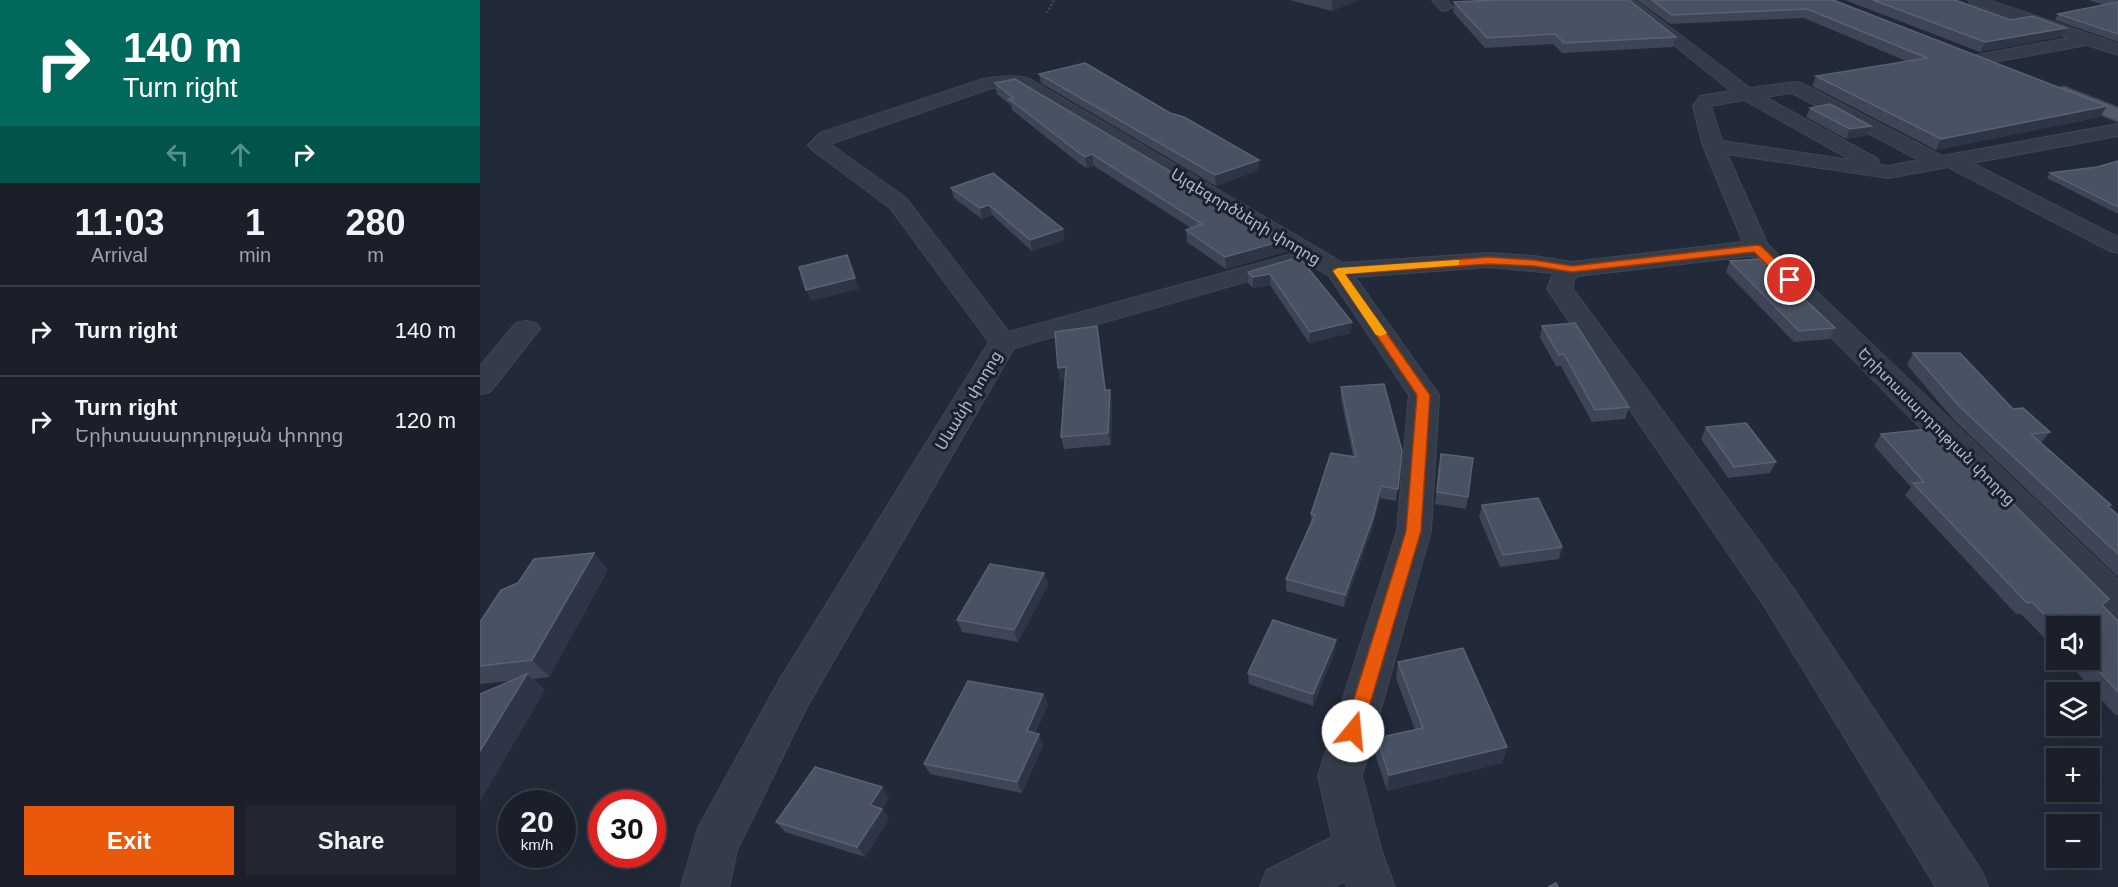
<!DOCTYPE html>
<meta charset="utf-8">
<style>
:root{--surface:#1a1f2a;--page:#232732;--text:#f1f3f6;--muted:#9fa2a8;--line:#383d47;--accent:#ea580c}
body{margin:0;font-family:Arial,"Noto Sans Armenian",sans-serif;background:var(--page);color:var(--text);height:100vh;display:flex;flex-direction:column;font-size:22px;white-space:nowrap}
*{box-sizing:border-box;margin:0}
p{font-size:20px;color:var(--muted)}
.icon{flex:none;width:33px;height:33px;fill:none;stroke:currentColor;stroke-width:2;stroke-linecap:round;stroke-linejoin:round}
.map{position:relative;flex:1;overflow:hidden}
.drawer{display:flex;flex-direction:column;background:var(--surface);width:480px}
.drawer>*{flex:none}
.top-card{background:#00695c;color:#fff;overflow:hidden}
.buttons{position:absolute;left:1566px;top:616px;display:grid;gap:12px}
.buttons a{display:grid;place-items:center;width:54px;height:54px;border-radius:0px;background:var(--surface);box-shadow:0 6px 24px #0002,0 0 0 2px var(--line);font-size:30px}
.speed{position:absolute;left:18px;top:790px;display:flex;gap:12px;font-size:30px;font-weight:700;text-align:center}
.speed>*{display:grid;place-content:center;width:78px;height:78px;border-radius:50%;background:var(--surface);box-shadow:0 6px 24px #0002,0 0 0 2px var(--line);line-height:1}
.speed small{font-size:15px;font-weight:400}
.speed .limit{border:9px solid #d22;background:#fff;color:#111}
.pin{position:absolute;display:grid;place-items:center;width:51px;height:51px;color:#fff;margin:-26px;border:3px solid #fff;border-radius:50%;box-shadow:0 2px 6px #0007}
.me{position:absolute;width:66px;margin:-33px;rotate:17deg;stroke-linejoin:round;filter:drop-shadow(0 0 4px #0008)}
.turn{display:flex;align-items:center;gap:21px;height:126px;padding:0 24px;font-size:27px}
.turn .icon{width:78px;height:78px;stroke-width:2.5}
.turn b{display:block;font-size:42px;line-height:51px}
.lanes{display:flex;align-items:center;height:57px;padding:0 24px;background:#0003;justify-content:center;gap:30px;direction:ltr}
.lanes .off{opacity:.35}
.eta{display:flex;justify-content:space-evenly;align-items:center;height:102px;text-align:center}
.eta b{font-size:36px;font-weight:700;line-height:42px}
.action{display:flex;gap:12px;margin-top:auto;padding:12px 24px}
.action a{flex:1;height:69px;border-radius:0px;background:var(--accent);color:#fff;font-size:24px;font-weight:700;line-height:69px;text-align:center}
.action a+a{background:var(--page);color:var(--text)}
ul{padding:0;list-style:none}
li{display:flex;align-items:center;gap:18px;height:90px;padding:0 24px;border-top:2px solid var(--line)}
li div{flex:1}
li b{display:block;font-size:22px}
li em{font-style:normal}
main{display:flex;flex:1;min-height:0}
.map>svg:first-child{display:block}
</style>
<main>
<section class="drawer">
<div class="top-card">
<div class="turn"><svg class="icon" aria-label="right" viewBox="0 0 24 24"><path d="M7 20v-9h11M14 6l5 5-5 5"/></svg><div><b>140 m</b>Turn right</div></div>
<div class="lanes"><svg class="icon off" aria-label="left" viewBox="0 0 24 24"><path d="M17 20v-9H6M10 6l-5 5 5 5"/></svg><svg class="icon off" aria-label="ahead" viewBox="0 0 24 24"><path d="M12 20V5M6 11l6-6 6 6"/></svg><svg class="icon" aria-label="right" viewBox="0 0 24 24"><path d="M7 20v-9h11M14 6l5 5-5 5"/></svg></div>
</div>
<div class="eta">
<div><b>11:03</b><p>Arrival</p></div>
<div><b>1</b><p>min</p></div>
<div><b>280</b><p>m</p></div>
</div>
<ul>
<li><svg class="icon" aria-label="right" viewBox="0 0 24 24"><path d="M7 20v-9h11M14 6l5 5-5 5"/></svg><div><b>Turn right</b></div><em>140 m</em></li>
<li><svg class="icon" aria-label="right" viewBox="0 0 24 24"><path d="M7 20v-9h11M14 6l5 5-5 5"/></svg><div><b>Turn right</b><p>Երիտասարդության փողոց</p></div><em>120 m</em></li>
</ul>
<div class="action"><a>Exit</a><a>Share</a></div>
</section>
<div class="map">
<svg width="1638" height="887" viewBox="0 0 1638 887">
<rect width="100%" height="100%" fill="#222938"/>
<g fill="none" stroke-linecap="round" stroke-linejoin="round">
<defs>
<path id="minor" d="M952,0H967L973,7L966,11L961,10Z
M1138,0H1154L1270,88L1315,82L1321,83L1462,156L1638,124V136L1492,163L1638,237V253L1630,251L1468,167L1408,178L1247,154L1288,245L1638,580V619L1625,615L1271,256L1098,276L1094,279L1093,289L1311,585L1501,870L1508,887H1456L1285,607L1067,289L1073,273L1009,267L875,277L959,395L951,531L882,776L901,849L915,887H867L865,881L854,887H780L787,870L852,837L838,776L917,531L929,395L849,276L538,87L512,88L350,144L426,198L529,332L808,255L817,257L820,262L817,267L534,348L328,705L257,850L249,887H201L218,828L300,679L509,342L410,208L331,149L328,145L340,133L503,79C518,76 533,75 548,78L863,263L1009,253L1054,256L1092,262L1263,242L1223,146L1213,106L1220,96L1251,91ZM1312,93L1439,160L1408,166L1400,165L1398,159L1285,97ZM1264,100L1371,160L1242,141L1231,106Z
M1488,0H1509L1638,44V55L1607,45L1498,65L1492,64L1490,60L1492,56L1589,38L1490,3Z
M46,321L56,323L60,329L10,392L0,394V366L36,323Z"/>
<path id="major" d="M1584,87L1638,108V121L1577,97L1574,93L1577,89Z"/>
</defs>
<use href="#minor" stroke="#3f4552" stroke-width="2"/>
<use href="#major" stroke="#3f4552" stroke-width="3"/>
<path stroke="#3c4e52" stroke-width="2" stroke-dasharray="2 2" stroke-linecap="butt" d="M567,13L574,0"/>
<use href="#minor" fill="#353c49" fill-rule="evenodd"/>
<use href="#major" fill="#535a69" fill-rule="evenodd"/>
</g>
<path fill="#3d4557" d="M810,0H879L852,11Z
M1157,0H1353L1620,117L1456,150L1332,86L1336,76L1426,61L1324,18L1190,24Z
M1365,0H1475L1580,37L1500,52Z
M1608,0H1638V42L1575,20L1578,14L1624,5Z
M974,2L1196,37L1193,47L1082,53L1073,44L1005,48L973,12Z
M559,74L690,113L779,160V170L736,186L561,83Z
M515,83L805,240V252L746,269L707,242L706,230L711,228L614,166L607,168L600,164L532,110L531,105L517,94Z
M1330,108L1391,126L1387,135L1366,139L1326,117Z
M1638,161V213H1636L1567,178L1570,173L1617,167Z
M471,188L585,240L552,251L512,215L502,219L474,198Z
M819,257L871,333L829,343L790,285L773,288L768,283V272Z
M1250,261L1355,328L1350,339L1314,342L1246,272Z
M1062,326L1149,407L1145,419L1112,422L1081,366H1076L1060,338Z
M619,337L626,390L632,401L631,445L584,449L581,437L585,379L580,380L578,368Z
M1433,353L1533,409L1570,432L1561,443L1631,505L1629,507L1638,515V577L1474,420L1427,365Z
M861,387L922,451L916,501L900,498L892,530L864,607L806,591V579L831,522V514L873,456L861,399Z
M1226,427L1296,462L1290,473L1248,478L1221,439Z
M1401,434L1622,605L1638,621V715H1635L1586,660H1610L1576,627V650L1541,614H1536L1425,495L1431,487L1394,446Z
M959,465L988,497L986,509L955,504Z
M1002,505L1082,547L1079,559L1020,567L999,517Z
M128,570L69,677L53,679L65,690L0,801V694L30,681L0,684V622Z
M564,573L568,585L538,642L482,632L477,620Z
M855,652L833,706L769,684L768,673Z
M918,662L1027,747L1022,763L907,791L895,754L897,738L935,730L916,678Z
M563,694L568,705L555,733L559,734L563,745L542,793L450,774L444,764Z
M402,787L409,797L402,809L409,819L385,857L305,832L296,822Z"/>
<path fill="#2d3546" d="M852,0H879L852,11Z
M1586,28L1580,37L1500,52L1505,42Z
M1627,106L1620,117L1456,150L1461,139Z
M1391,126L1387,135L1366,139L1370,129Z
M612,154L614,166L607,168L605,157Z
M779,160V170L736,186L735,175Z
M509,205L512,215L502,219L500,208Z
M583,229L585,240L552,251L550,240Z
M805,240V252L746,269L745,257Z
M367,255L379,289L331,301L326,290Z
M790,274V285L773,288V277Z
M872,322L871,333L829,343L830,332Z
M617,326L619,337L627,402L625,390Z
M586,367L589,378L580,380L578,368Z
M630,390L632,401L631,445L628,433Z
M901,486L900,498L892,530L864,607L865,595Z
M114,553L128,570L69,677L52,660Z
M564,573L568,585L538,642L534,630Z
M856,640L855,652L833,706V694Z
M47,674L65,690L0,801V751Z
M563,694L568,705L551,742L547,731Z
M559,734L563,745L542,793L537,782Z
M1027,747L1022,763L907,791L909,775Z
M402,787L409,797L402,809L409,819L385,857L377,847L390,805Z"/>
<path fill="#495263" stroke="#596172" stroke-width="1.5" d="M1015,0H1149L1196,37L1084,43L1075,34L1007,38L974,2Z
M1172,0H1353L1627,106L1461,139L1336,76L1447,58L1327,9L1192,15Z
M1393,0H1475L1531,20L1552,16L1586,28L1505,42Z
M1638,2V34L1578,14Z
M605,63L690,113L704,117L779,160L735,175L559,74Z
M535,79L805,240L745,257L706,230L722,224L612,154L605,157L598,152L529,99L533,98L515,83Z
M1350,104L1391,126L1370,129L1330,108Z
M1638,161V207L1570,173L1617,167Z
M513,173L583,229L550,240L509,205L500,208L471,188Z
M367,255L375,278L326,290L319,267Z
M819,257L872,322L830,332L790,274L773,277L768,272Z
M1282,259L1355,328L1319,331L1250,261Z
M1095,323L1149,407L1115,410L1084,354L1079,355L1062,326Z
M617,326L625,390H630L628,433L581,437L586,367L578,368L575,332Z
M1433,353H1480L1533,409L1543,408L1570,432L1551,434L1631,505L1628,506L1638,515V554L1481,408Z
M904,384L922,451L918,489L901,486L893,518L865,595L806,579L835,515L831,514L851,453L876,457L861,387Z
M1266,423L1296,462L1254,467L1226,427Z
M1457,428L1629,599L1622,605L1638,621V692L1609,660L1610,627H1577L1552,602L1547,603L1433,483L1444,482L1401,434Z
M961,454L993,458L988,497L957,492Z
M1058,498L1082,547L1023,555L1002,505Z
M114,553L52,660L0,666V622L21,590L38,583L54,559Z
M510,564L564,573L534,630L477,620Z
M793,620L856,640L833,694L768,673Z
M983,648L1027,747L909,775L897,738L943,728L918,662Z
M47,674L0,751V694Z
M488,681L563,694L547,731L559,734L537,782L444,764Z
M335,767L402,787L390,805L402,809L377,847L296,822Z
M1076,883L1078,887H1068Z"/>
<path fill="#ea580c" stroke="#983908" stroke-width="1.5" d="M1277,245L1281,246L1314,278V283H1306L1274,252L1092,272L1054,266L1009,264L865,274L950,395L941,531L882,731L880,737L873,740L867,737L864,731L926,531L937,395L853,271L854,269L1009,257L1054,260L1092,266Z"/>
<path fill="#f59e0b" d="M976,260H979V265L865,274L907,333L901,336L896,335L853,271L858,268Z"/>
<g text-anchor="middle" stroke-width="6" stroke-linejoin="round" paint-order="stroke">
<g font-size="16" fill="#b0b6c5" stroke="#1b212d">
<text transform="translate(766 216) rotate(31)" y="6">Այգեգործների փողոց</text>
<text transform="translate(488 400) rotate(-59)" y="6">Սևանի փողոց</text>
<text transform="translate(1457 426) rotate(45)" y="6">Երիտասարդության փողոց</text>
</g>
</g>
</svg>
<div class="buttons">
<a><svg class="icon" aria-label="sound" viewBox="0 0 24 24"><path d="M4 9h4l5-4v14l-5-4H4zM17 9q2 3 0 6"/></svg></a>
<a><svg class="icon" aria-label="layers" viewBox="0 0 24 24"><path d="M12 4l9 5-9 5-9-5zM3 14l9 5 9-5"/></svg></a>
<a>+</a>
<a>−</a>
</div>
<div class="speed"><div>20<small>km/h</small></div><div class="limit">30</div></div>
<div class="pin" style="left:1310px;top:280px;background:#d93025"><svg class="icon" aria-label="arrive" viewBox="0 0 24 24"><path d="M6 21V4h12l-3 4 3 4H6"/></svg></div>
<svg class="me" style="left:873px;top:731px" viewBox="-20 -20 40 40"><circle r="19" fill="#fff"/><path d="M0-13L10 11 0 6-10 11z" fill="#ea580c"/></svg>
</div>
</main>
